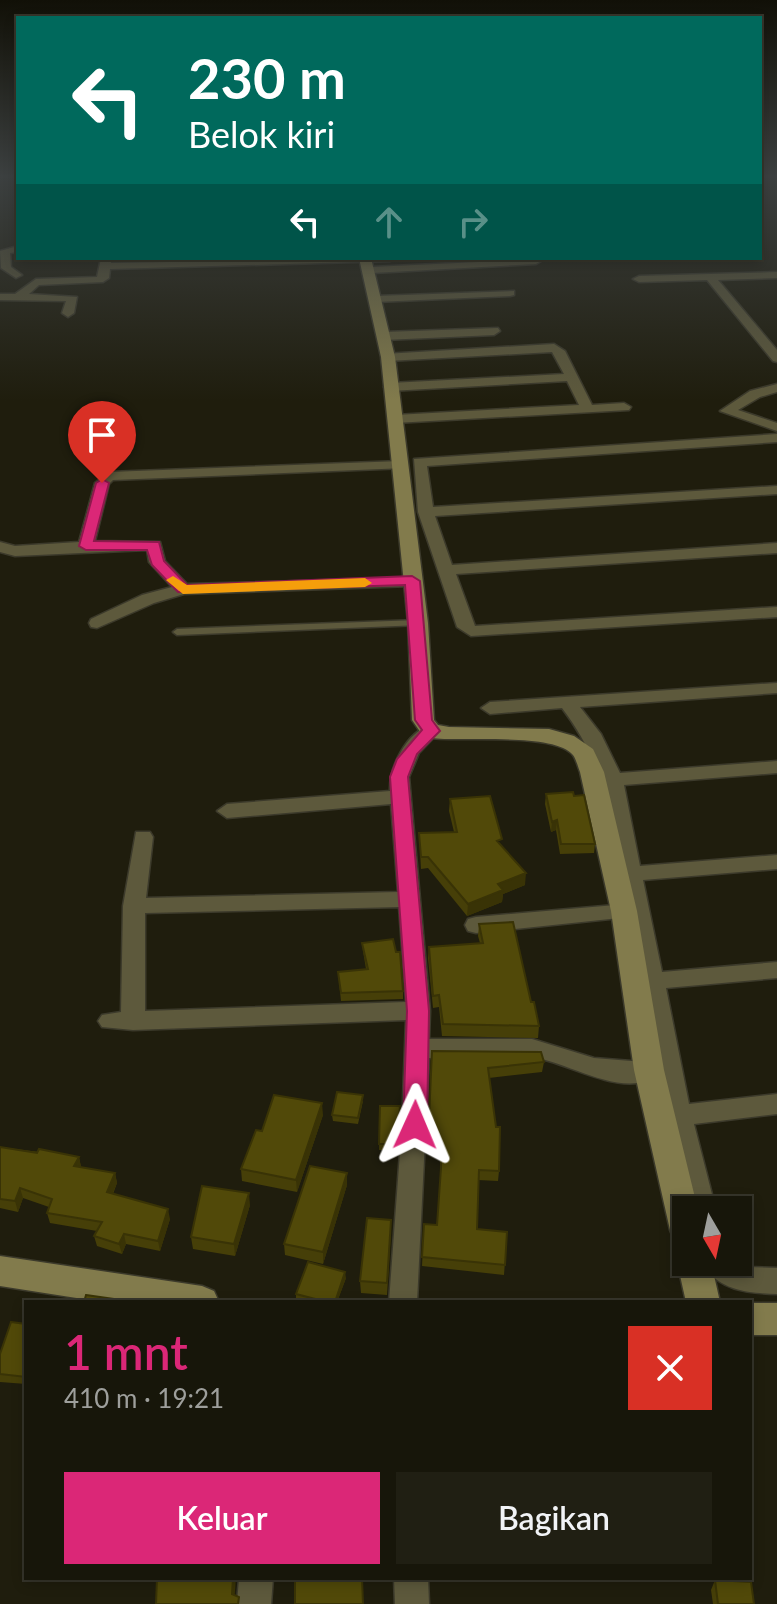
<!DOCTYPE html>
<html lang="id">
<meta charset="utf-8">
<style>
:root{--surface:#17160a;--page:#201f13;--text:#f1f3f6;--muted:#9e9f9c;--line:#36352b;--accent:#db2777}
body{margin:0;font-family:Lato,sans-serif;background:var(--page);color:var(--text);height:100vh;display:flex;flex-direction:column;font-size:30px;white-space:nowrap}
*{box-sizing:border-box;margin:0}
p{font-size:26px;color:var(--muted)}
.icon{flex:none;width:44px;height:44px;fill:none;stroke:currentColor;stroke-width:2;stroke-linecap:round;stroke-linejoin:round}
.map{position:relative;flex:1;overflow:hidden}
.panel{position:absolute;left:24px;top:1300px;width:728px;height:280px;display:flex;flex-direction:column;background:var(--surface);border-radius:0px;box-shadow:0 4px 12px #0003,0 0 0 2px var(--line)}
.panel>*{flex:none}
.banner{position:absolute;left:16px;top:16px;width:746px;height:244px;border-radius:0px;box-shadow:0 4px 12px #0003,0 0 0 2px var(--line);background:#00695c;color:#fff;overflow:hidden}
.needle{width:52px;rotate:171deg}
.fabs{position:absolute;left:672px;top:1196px;display:grid;gap:16px}
.fabs a{display:grid;place-items:center;width:80px;height:80px;border-radius:0px;background:var(--surface);box-shadow:0 4px 12px #0003,0 0 0 2px var(--line);font-size:40px}
.pin{position:absolute;display:grid;place-items:center;width:68px;height:68px;color:#fff;margin:-82px -34px;border-radius:50% 50% 50% 0;rotate:-45deg;box-shadow:0 0 8px #0007}
.pin .icon{rotate:45deg}
.me{position:absolute;width:88px;margin:-44px;rotate:1deg;stroke-linejoin:round;filter:drop-shadow(0 0 6px #0008)}
.turn{display:flex;align-items:center;gap:28px;height:168px;padding:0 40px;font-size:36px}
.turn .icon{width:104px;height:104px;stroke-width:2.5}
.turn b{display:block;font-size:56px;line-height:68px}
.lanes{display:flex;align-items:center;height:76px;padding:0 40px;background:#0003;justify-content:center;gap:40px;direction:ltr}
.lanes .off{opacity:.35}
.round{display:grid;place-items:center;flex:none;width:84px;height:84px;border-radius:0px;background:var(--page)}
.head{display:flex;align-items:center;justify-content:space-between;height:136px;padding:0 40px}
h1{font-size:48px;font-weight:600;line-height:60px;color:var(--accent)}
.button{display:flex;gap:16px;margin-top:auto;padding:16px 40px}
.button a{flex:1;height:92px;border-radius:0px;background:var(--accent);color:#fff;font-size:32px;font-weight:600;line-height:92px;text-align:center}
.button a+a{background:var(--page);color:var(--text)}
.map>svg:first-child{display:block}
</style>
<div class="map">
<svg width="777" height="1604" viewBox="0 0 777 1604">
<rect width="100%" height="100%" fill="#1f1d0d"/>
<g fill="none" stroke-linecap="round" stroke-linejoin="round">
<defs>
<path id="lane" d="M418,620L422,623L421,625L177,635L173,632L177,629Z"/>
<path id="street" d="M18,246V252L10,253L11,267L22,275L16,278L1,268L0,251Z
M101,258H111V263L395,258L390,261L110,269L109,278L103,282L39,285L29,294L77,297L74,313L68,317L62,313L66,301L0,300V294H15L36,279L97,277Z
M540,259L541,261L536,264L372,273L367,270L372,267Z
M777,272V278L718,280L777,350V362L773,361L707,280L639,282L633,279L639,276Z
M514,291V295L510,296L376,302L370,299L376,296Z
M498,328L500,331L494,335L384,340L378,336L384,332Z
M554,344L565,351L592,405L624,403L631,407L629,410L395,423L388,419L395,415L579,405L567,381L390,391L384,387L390,383L564,374L552,352L388,361L384,360V354Z
M777,384V392L760,397L738,410L777,423V431L720,411L750,391Z
M777,434V442L427,466L433,507L777,486V494L435,516L452,565L777,543V553L456,574L475,626L777,607V617L471,636L457,627L418,512L414,459Z
M401,461L406,462V468L113,480L109,484L95,541L160,542L165,561L187,584L418,578V584L412,586L184,594L154,603L97,628L91,627L89,623L91,619L142,595L172,587L149,562L147,550L15,556L0,552V542L15,546L79,542L95,483L109,472Z
M777,683V693L580,707L601,734L620,773L777,761V773L624,785L640,866L777,855V869L643,880L662,972L777,962V978L666,988L689,1104L777,1094V1114L694,1124L716,1210H690L659,1075C621,1101 566,1059 528,1057C495,1056 462,1058 429,1058L417,1302H389L402,1125L406,1020L133,1030L102,1027L98,1021L102,1015L121,1012L123,906L136,832H150L153,837L146,898L398,892L391,804L227,818L217,811L227,804L390,791C389,768 406,732 431,725L440,731L419,753L409,777L430,1011L429,1039H532L594,1058L656,1063L629,917L476,933L468,931L465,925L468,919L476,917L627,904C613,830 610,771 562,708L490,714L481,708L490,702ZM399,907L406,1002L145,1011V913Z
M738,1261L748,1267L777,1268V1294C749,1293 716,1291 703,1262Z
M239,1578H273L271,1604H237Z
M394,1578H428L429,1604H395Z"/>
<path id="secondary" d="M359,258H371L395,357L428,623L434,720L438,725L449,727L549,729L574,736L593,749L604,772L637,911L664,1070L698,1210H686V1244L674,1240L670,1230L634,1070L611,911L580,772C578,767 576,759 573,755C555,732 461,742 431,738L423,736L412,720L408,623L381,357Z
M686,1250V1262H711L720,1302H686L677,1262Z
M0,1256L202,1286L214,1291L219,1302H102L0,1286Z
M750,1303H777V1335H750Z"/>
</defs>
<use href="#lane" stroke="#3c3a2b" stroke-width="3"/>
<use href="#street" stroke="#3c3a2b" stroke-width="3"/>
<use href="#secondary" stroke="#3c3a2b" stroke-width="3"/>
<use href="#lane" fill="#5d593c" fill-rule="evenodd"/>
<use href="#street" fill="#5d593c" fill-rule="evenodd"/>
<use href="#secondary" fill="#827b4c" fill-rule="evenodd"/>
</g>
<path fill="#463f08" d="M546,794L595,844L594,853L560,854L556,830L551,832L545,804Z
M450,799L502,847L525,885L503,894L502,902L467,916L428,868L421,869L419,833L454,832L449,811Z
M479,924L531,1002L539,1026L538,1038L442,1036L439,1007L433,1008L428,958L429,947L480,943L478,936Z
M362,943L403,991V999L341,1001L338,972L366,969L363,951Z
M432,1051L544,1062L542,1072L489,1078L499,1171L498,1181L478,1180L477,1229L507,1232L504,1275L422,1266L424,1224L437,1225L441,1174L440,1151H427Z
M363,1101L358,1124L333,1121L332,1115Z
M380,1106H400L397,1150H379Z
M323,1115L297,1192L242,1181L241,1169L262,1131Z
M0,1147L79,1157L81,1167L115,1173L117,1183L113,1194L170,1219L160,1251L126,1244L122,1254L97,1246L94,1236L97,1231L50,1223L47,1213L49,1207L23,1198L18,1212L0,1208Z
M347,1185L323,1264L285,1255L284,1244Z
M250,1205L235,1256L193,1249L191,1237Z
M391,1232L387,1295L361,1293L360,1281Z
M346,1278L337,1302H305L296,1300V1294Z
M26,1324V1384L0,1382V1354Z
M715,1580L754,1604H713L711,1590Z"/>
<path fill="#393306" d="M557,820L556,830L551,832L552,822Z
M526,873L525,885L503,894L502,902L467,916L468,904L498,884Z
M322,1103L323,1115L297,1192L296,1180Z
M79,1157L81,1167L74,1166Z
M115,1173L117,1183L109,1202L107,1192Z
M347,1173V1185L323,1264V1252Z
M20,1188L23,1198L18,1212L15,1201Z
M249,1193L250,1205L235,1256L234,1244Z
M168,1209L170,1219L160,1251L158,1241Z
M124,1234L126,1244L122,1254L119,1244Z
M345,1272L346,1278L337,1302H335Z
M233,1578H236L234,1604L232,1594Z"/>
<path fill="#514909" stroke="#393306" stroke-width="2" d="M573,792L574,796L584,795L595,844H561L557,820L552,822L546,794Z
M490,796L502,839L497,841L526,873L498,884L503,890L468,904L428,857H421L419,833L457,832L450,799Z
M513,922L531,1002H534L539,1026L443,1024L439,995L433,996L429,947L483,943L479,924Z
M393,939L396,952H400L403,991L341,993L338,972L368,969L362,943Z
M432,1051L541,1052L544,1062L488,1068L496,1127H500L499,1171L479,1170L477,1229L507,1232L505,1265L422,1257L424,1224L437,1225L441,1168V1141H428Z
M337,1092L363,1095L358,1118L332,1115Z
M274,1095L322,1103L296,1180L241,1169L256,1130L262,1131Z
M380,1106H400L397,1144H379Z
M0,1147L37,1153L39,1149L79,1157L74,1166L115,1173L107,1192L168,1209L158,1241L124,1234L119,1244L94,1236L102,1222L47,1213L52,1199L20,1188L15,1201L0,1199Z
M310,1166L347,1173L323,1252L284,1244Z
M202,1186L249,1193L234,1244L191,1237Z
M367,1218L391,1220L387,1283L360,1281Z
M308,1262L345,1272L335,1302H327L296,1294Z
M86,1295L135,1302H84Z
M11,1322L26,1324V1377L0,1374V1354Z
M157,1578H233L232,1594L239,1597L238,1604H156Z
M295,1578H362L363,1604H295Z
M715,1580L751,1582L754,1604H718Z"/>
<linearGradient id="sky" x2="0" y2="1"><stop stop-color="#111007"/><stop offset="0.44" stop-color="#3c4040"/><stop offset="1" stop-color="#3c4040" stop-opacity="0"/></linearGradient>
<rect width="777" height="401" fill="url(#sky)"/>
<path fill="#db2777" stroke="#8e194d" stroke-width="2" d="M102,479L109,483L94,541L159,542L164,561L187,585L412,576L420,581L432,720L440,731L417,754L408,777L429,1011L427,1125L423,1132L415,1134L407,1132L403,1125L407,1011L390,777L397,759L422,730L415,720L405,585L178,592L152,565L147,550H86L79,546L96,483Z"/>
<path fill="#f59e0b" d="M173,576L187,585L365,578L372,583L365,587L183,594L166,580Z"/>
</svg>
<div class="fabs">
<a><svg class="needle" viewBox="-14 -14 28 28"><path d="M0-13l5 13h-10z" fill="#e53935"/><path d="M0 13l5-13h-10z" fill="#9e9f9c"/></svg></a>
</div>
<div class="pin" style="left:102px;top:483px;background:#d93025"><svg class="icon" aria-label="arrive" viewBox="0 0 24 24"><path d="M6 21V4h12l-3 4 3 4H6"/></svg></div>
<svg class="me" style="left:415px;top:1125px" viewBox="-20 -20 40 40"><path d="M0-17L14 15 0 8-14 15z" fill="#db2777" stroke="#fff" stroke-width="4"/></svg>
<div class="banner">
<div class="turn"><svg class="icon" aria-label="left" viewBox="0 0 24 24"><path d="M17 20v-9H6M10 6l-5 5 5 5"/></svg><div><b>230 m</b>Belok kiri</div></div>
<div class="lanes"><svg class="icon" aria-label="left" viewBox="0 0 24 24"><path d="M17 20v-9H6M10 6l-5 5 5 5"/></svg><svg class="icon off" aria-label="ahead" viewBox="0 0 24 24"><path d="M12 20V5M6 11l6-6 6 6"/></svg><svg class="icon off" aria-label="right" viewBox="0 0 24 24"><path d="M7 20v-9h11M14 6l5 5-5 5"/></svg></div>
</div>
<section class="panel">
<div class="head"><div><h1>1 mnt</h1><p>410 m · 19:21</p></div><a class="round" style="background:#d93025;color:#fff"><svg class="icon" aria-label="close" viewBox="0 0 24 24"><path d="M6 6l12 12M18 6L6 18"/></svg></a></div>
<div class="button"><a>Keluar</a><a>Bagikan</a></div>
</section>
</div>
